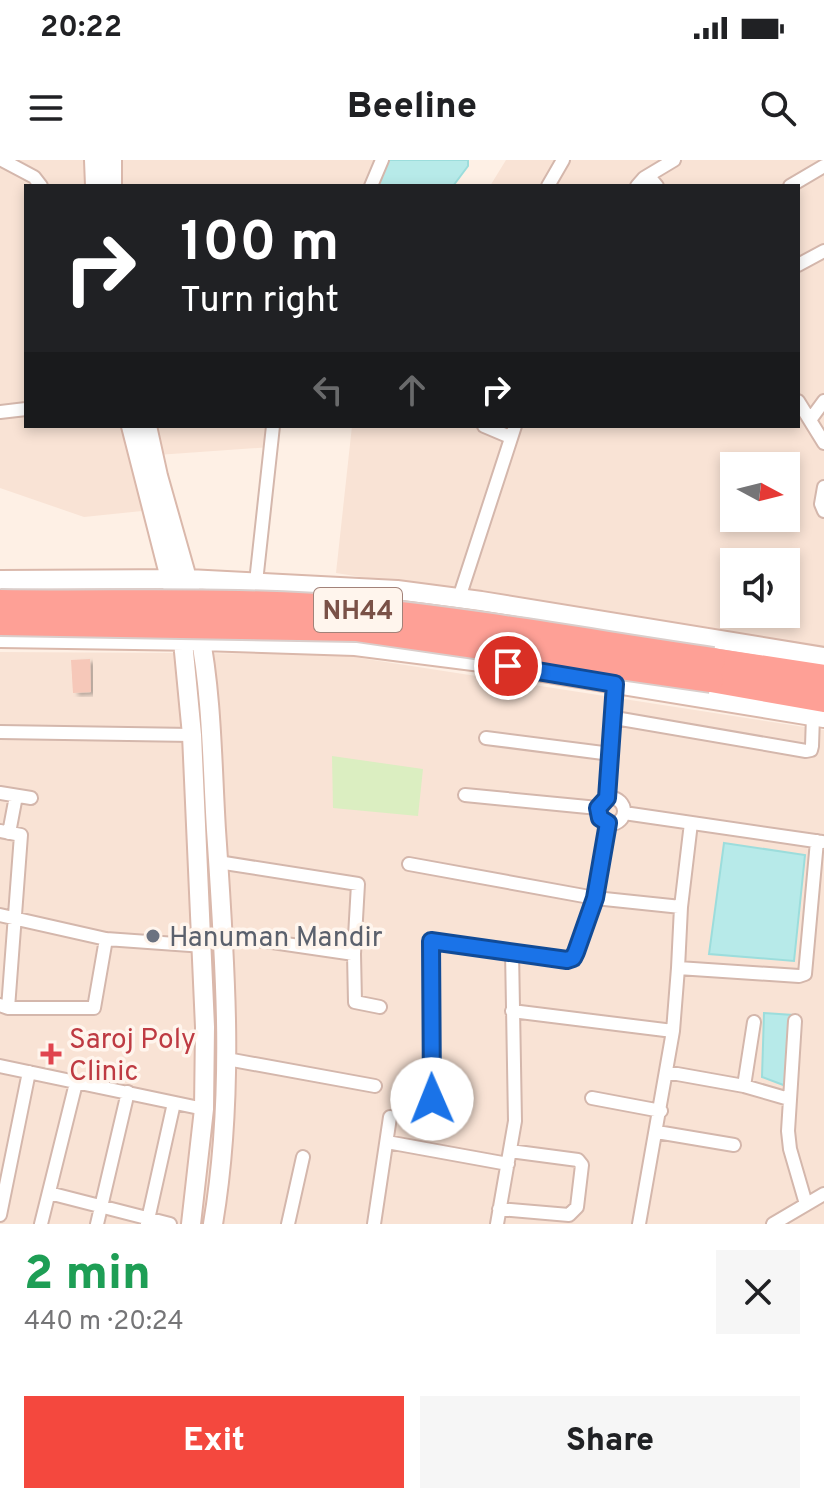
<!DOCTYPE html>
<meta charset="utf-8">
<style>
:root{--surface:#fff;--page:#f6f6f6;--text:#202124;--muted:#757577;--accent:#f4483e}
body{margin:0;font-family:Overpass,sans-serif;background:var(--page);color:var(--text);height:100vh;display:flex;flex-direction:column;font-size:30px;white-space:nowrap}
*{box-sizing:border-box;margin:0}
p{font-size:26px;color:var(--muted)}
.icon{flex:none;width:44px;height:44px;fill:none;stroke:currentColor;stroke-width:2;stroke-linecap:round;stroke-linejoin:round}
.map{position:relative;height:1064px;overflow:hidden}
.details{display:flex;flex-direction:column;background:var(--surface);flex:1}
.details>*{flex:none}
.guide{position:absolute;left:24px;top:24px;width:776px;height:244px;border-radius:0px;box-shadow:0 4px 12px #0003;background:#202124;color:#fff;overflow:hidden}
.needle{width:52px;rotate:97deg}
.fabs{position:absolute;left:720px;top:292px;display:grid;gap:16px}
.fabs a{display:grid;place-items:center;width:80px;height:80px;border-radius:0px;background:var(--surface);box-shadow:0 4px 12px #0003;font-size:40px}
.pin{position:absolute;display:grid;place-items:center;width:68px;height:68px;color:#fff;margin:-34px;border:4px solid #fff;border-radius:50%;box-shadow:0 2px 8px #0007}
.me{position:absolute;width:88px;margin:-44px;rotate:359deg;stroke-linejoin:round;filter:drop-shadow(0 0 6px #0008)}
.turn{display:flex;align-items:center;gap:28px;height:168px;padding:0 24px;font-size:36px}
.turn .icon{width:104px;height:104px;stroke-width:2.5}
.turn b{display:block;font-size:56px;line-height:68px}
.lanes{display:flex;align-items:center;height:76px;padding:0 24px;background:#0003;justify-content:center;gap:40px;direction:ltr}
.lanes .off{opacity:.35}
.round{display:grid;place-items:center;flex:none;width:84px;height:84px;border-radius:0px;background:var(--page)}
.head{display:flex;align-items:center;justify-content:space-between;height:136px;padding:0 24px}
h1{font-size:48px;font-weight:800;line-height:60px;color:#1e9e55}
.action{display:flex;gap:16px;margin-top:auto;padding:16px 24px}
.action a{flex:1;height:92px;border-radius:0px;background:var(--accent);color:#fff;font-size:32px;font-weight:800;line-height:92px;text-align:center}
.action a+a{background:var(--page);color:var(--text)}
.status{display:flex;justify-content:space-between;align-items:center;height:56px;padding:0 40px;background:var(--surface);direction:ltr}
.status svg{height:22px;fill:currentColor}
header{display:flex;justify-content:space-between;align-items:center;height:104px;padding:0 24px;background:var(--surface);font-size:36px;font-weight:800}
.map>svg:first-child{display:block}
</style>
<div class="status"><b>20:22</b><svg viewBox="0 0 49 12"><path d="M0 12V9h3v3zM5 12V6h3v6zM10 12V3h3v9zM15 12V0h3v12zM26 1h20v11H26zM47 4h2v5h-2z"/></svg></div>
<header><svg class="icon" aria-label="menu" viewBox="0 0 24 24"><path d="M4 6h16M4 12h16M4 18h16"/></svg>Beeline<svg class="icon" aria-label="search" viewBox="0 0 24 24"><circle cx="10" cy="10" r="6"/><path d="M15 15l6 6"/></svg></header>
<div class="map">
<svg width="824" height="1064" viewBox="0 0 824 1064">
<defs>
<filter id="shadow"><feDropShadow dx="5" dy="3" stdDeviation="2" flood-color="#0004"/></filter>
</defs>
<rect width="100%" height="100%" fill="#fef0e5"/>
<path fill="#f9e3d5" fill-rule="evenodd" d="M0,0H377L364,26H26V266H277L271,287L129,297L142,351L84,357L0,328Z
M506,0H824V491L336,413L352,266H798V26H490ZM734,306H786V358H734ZM734,402H786V454H734Z
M0,492L334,494L824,570V1064H0Z"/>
<path fill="#dbeec1" d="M332,596L423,609L418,656L333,648Z"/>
<path fill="#b7eae9" stroke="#9cdddc" stroke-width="2" d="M387,0H468V6L453,26H375Z
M724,683L805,695L794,801L709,794Z
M764,853L793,855L786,926L762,917Z"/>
<path fill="#f6c8b9" filter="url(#shadow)" d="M90,499L91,532L73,533L71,500Z"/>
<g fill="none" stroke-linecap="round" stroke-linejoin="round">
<defs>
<path id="street" d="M2,0L34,17L41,26
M644,18L674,0
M371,26L382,0
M548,26L563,0
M637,26L644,18L652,20L657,26
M790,26L824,6
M798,105L824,91
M798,241L824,283
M0,252L26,249
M810,260L824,241
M484,266L510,277
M824,327L821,344L824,351
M256,422L273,266
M459,438L515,266
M615,558L806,591L811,590L812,586L813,556
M0,572L192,575
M486,578L611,594
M0,633L31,638
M465,635L598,648
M607,638L615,524
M598 651a13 13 0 1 1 26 0a13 13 0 1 1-26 0Z
M624,653L822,682
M691,663L681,747L678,808L799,816L805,814L817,681
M0,671L21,675L8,848L0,845
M9,673L16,636
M218,702L358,724L354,794L224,775
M409,704L595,738L681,747
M0,755L106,779L204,786
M354,794L355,842L380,847
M8,848H94L106,779
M512,851L673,871
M795,861L788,971L790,989L806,1044
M227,899L375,926
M0,906L204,949
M666,912L744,926L789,939
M744,926L754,862
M592,938L661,951
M432,939L431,781L567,800L573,798L595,738L608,663
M657,972L734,985
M387,982L508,1004
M49,1033L170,1064
M499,1049L569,1055L577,1047L582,1005L578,1000L510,991
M0,1055L29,912
M41,1064L76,923
M97,1064L128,932
M147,1064L174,943
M288,1064L303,997
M374,1064L390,957
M497,1064L515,961L512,791
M639,1064L673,871L678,808
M773,1064L824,1034"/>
<path id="secondary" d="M94,0L95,26
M112,0V26
M131,266L173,430
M147,266L158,316L190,429
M0,420L188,419L397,430L481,441L824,497
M199,470C212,535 212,604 216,670C225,801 235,933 213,1064
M182,471L192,575L205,867L204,949L191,1064
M0,478L201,481L355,486L481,502L824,558"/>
<path id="highway" d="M713,500L824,517
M711,520L824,540"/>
</defs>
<use href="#street" stroke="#d4b7ac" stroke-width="16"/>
<use href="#secondary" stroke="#dab8ab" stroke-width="22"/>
<use href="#highway" stroke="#dacecb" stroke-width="28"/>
<use href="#street" stroke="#fff" stroke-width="12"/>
<use href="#secondary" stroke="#fff" stroke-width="18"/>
<use href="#highway" stroke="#fea096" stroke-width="24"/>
<defs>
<path id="highway-bridge" d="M0,442C121,444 244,438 364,450C481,462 597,483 713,500
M0,463L357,469L711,520"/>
</defs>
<use href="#highway-bridge" stroke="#dacecb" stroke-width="28" stroke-linecap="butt"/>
<use href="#highway-bridge" stroke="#fea096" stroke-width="24"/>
</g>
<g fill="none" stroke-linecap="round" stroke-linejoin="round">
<defs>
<path id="route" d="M432,939L431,781L567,800L573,798L576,792L595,738L608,663L600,658L598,648L607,638L615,524L508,506"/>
</defs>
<use href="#route" stroke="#114b97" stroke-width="20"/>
<use href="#route" stroke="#1a73e8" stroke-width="14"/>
</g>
<circle fill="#6b7280" stroke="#fff5ed" stroke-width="3" cx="153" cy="776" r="8"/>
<path fill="#e0444e" stroke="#fff5ed" stroke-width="3" d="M47 882h8v8h8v8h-8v8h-8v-8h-8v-8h8z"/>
<g text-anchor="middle" stroke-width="7" stroke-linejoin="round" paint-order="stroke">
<rect fill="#fff5ed" stroke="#a28279" stroke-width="2" x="314" y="428" width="88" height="44" rx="6"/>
<g font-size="26" font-weight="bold" fill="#7a5147">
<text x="358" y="459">NH44</text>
</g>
<g font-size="28" fill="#5b616d" stroke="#fff5ed" text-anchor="start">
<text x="169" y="786">Hanuman Mandir</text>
</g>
<g font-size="28" fill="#be3a42" stroke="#fff5ed" text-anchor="start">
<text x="69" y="888">Saroj Poly<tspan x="69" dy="32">Clinic</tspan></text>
</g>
</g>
</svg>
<div class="fabs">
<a><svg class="needle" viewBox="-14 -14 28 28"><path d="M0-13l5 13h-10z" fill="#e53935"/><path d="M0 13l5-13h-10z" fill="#757577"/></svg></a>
<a><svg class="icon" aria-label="sound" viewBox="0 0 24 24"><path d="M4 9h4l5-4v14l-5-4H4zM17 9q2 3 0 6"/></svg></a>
</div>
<div class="pin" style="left:508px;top:506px;background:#d93025"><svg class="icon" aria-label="arrive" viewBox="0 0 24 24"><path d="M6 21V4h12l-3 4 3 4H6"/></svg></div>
<svg class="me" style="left:432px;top:939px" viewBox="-20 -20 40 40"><circle r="19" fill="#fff"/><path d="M0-13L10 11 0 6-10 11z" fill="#1a73e8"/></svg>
<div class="guide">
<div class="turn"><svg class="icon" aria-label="right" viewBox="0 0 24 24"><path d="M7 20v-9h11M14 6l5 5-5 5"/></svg><div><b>100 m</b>Turn right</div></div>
<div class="lanes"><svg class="icon off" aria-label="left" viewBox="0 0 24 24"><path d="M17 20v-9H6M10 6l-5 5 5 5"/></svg><svg class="icon off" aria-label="ahead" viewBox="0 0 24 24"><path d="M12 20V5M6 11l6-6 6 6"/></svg><svg class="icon" aria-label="right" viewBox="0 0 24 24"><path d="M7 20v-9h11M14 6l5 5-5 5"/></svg></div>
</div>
</div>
<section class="details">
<div class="head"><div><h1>2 min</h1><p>440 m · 20:24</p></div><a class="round"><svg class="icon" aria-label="close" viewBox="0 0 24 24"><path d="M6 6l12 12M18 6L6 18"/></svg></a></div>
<div class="action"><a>Exit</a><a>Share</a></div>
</section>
